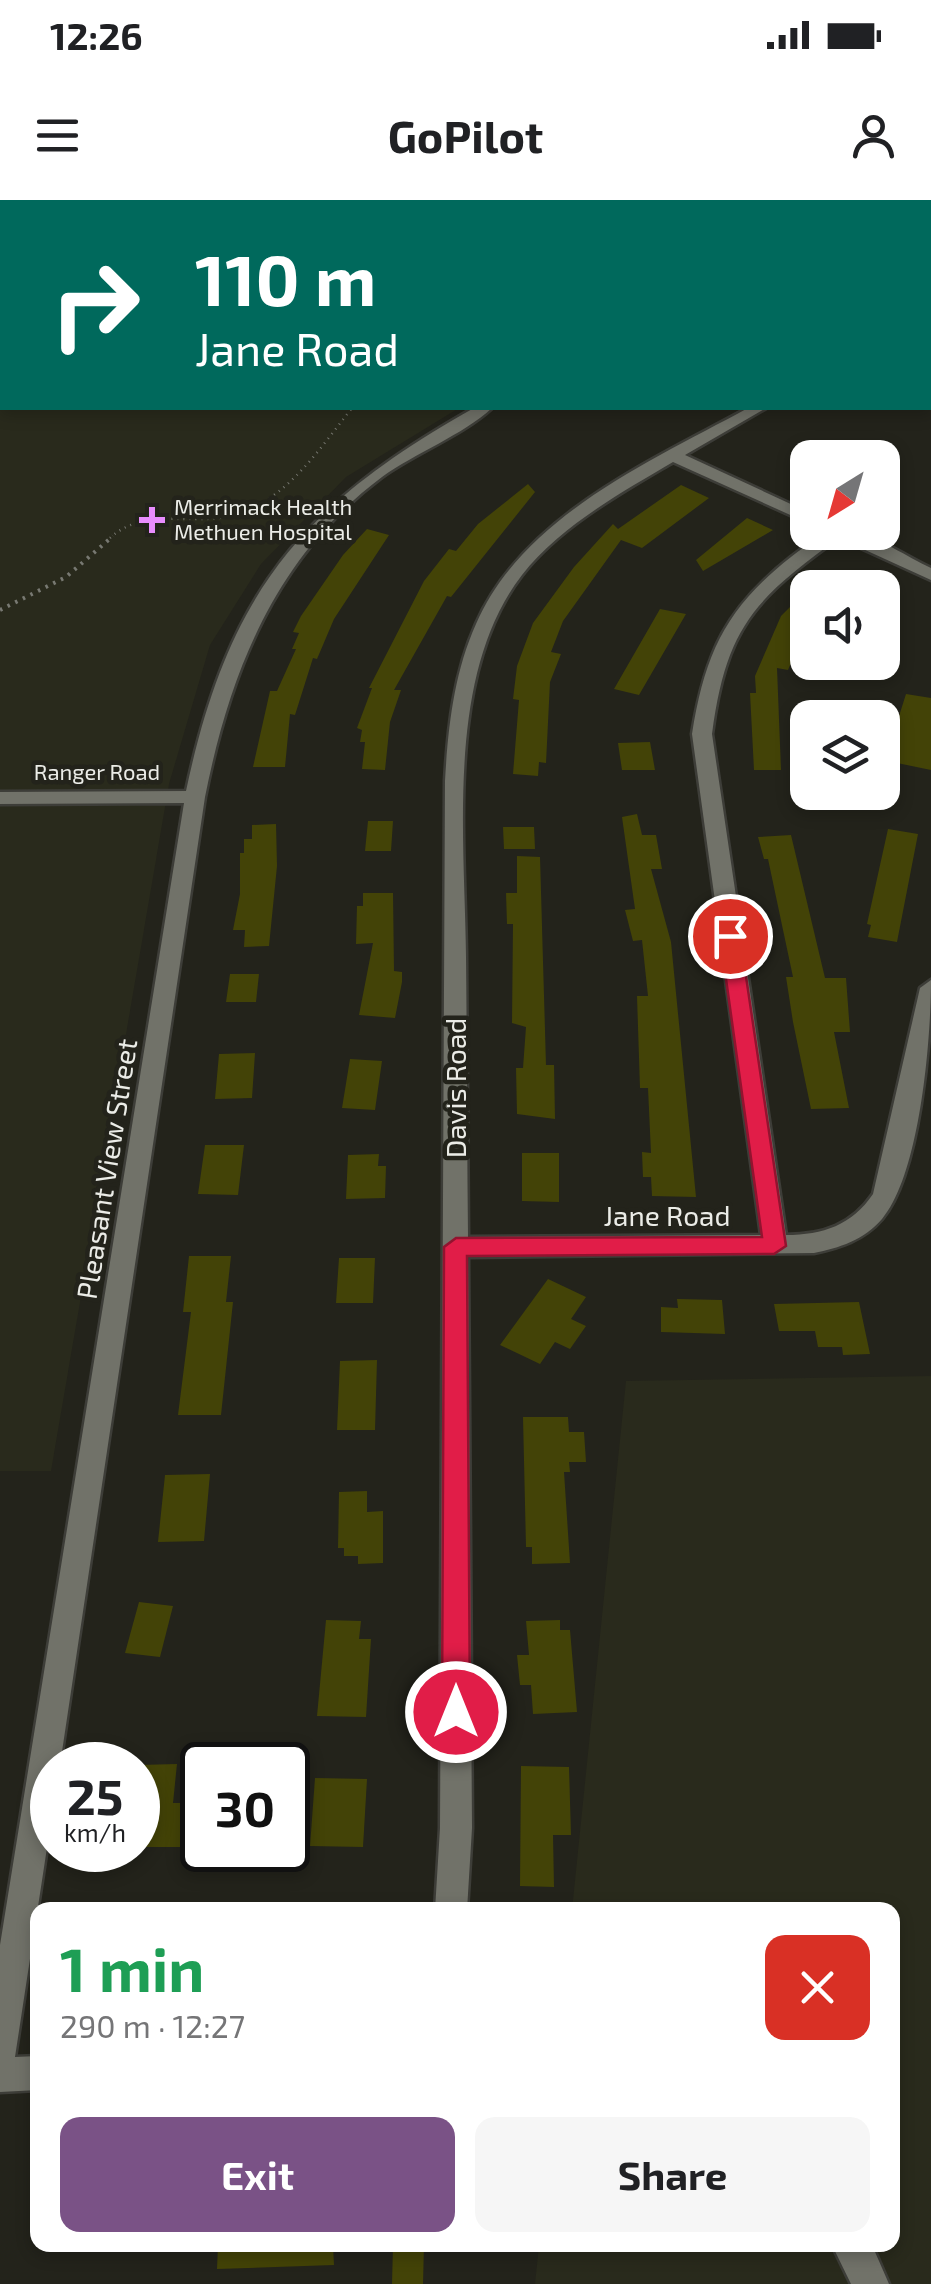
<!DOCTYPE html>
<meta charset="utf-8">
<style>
:root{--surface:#fff;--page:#f6f6f6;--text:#202124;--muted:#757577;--accent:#7a5286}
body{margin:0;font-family:"Exo 2",sans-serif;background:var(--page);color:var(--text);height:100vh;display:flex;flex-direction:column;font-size:38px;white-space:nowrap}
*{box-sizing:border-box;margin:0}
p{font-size:32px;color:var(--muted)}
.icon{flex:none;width:55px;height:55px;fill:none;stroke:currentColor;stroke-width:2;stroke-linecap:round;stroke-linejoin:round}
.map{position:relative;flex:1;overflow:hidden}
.panel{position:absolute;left:30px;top:1702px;width:870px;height:350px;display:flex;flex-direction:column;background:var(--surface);border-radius:20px;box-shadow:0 5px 15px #0003}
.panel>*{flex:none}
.banner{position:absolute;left:0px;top:0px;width:932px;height:210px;box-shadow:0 5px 15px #0003;background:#00695c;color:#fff;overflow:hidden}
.needle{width:65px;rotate:217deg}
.controls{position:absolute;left:790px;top:240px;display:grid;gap:20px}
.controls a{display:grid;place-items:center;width:110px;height:110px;border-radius:20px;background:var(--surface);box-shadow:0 5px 15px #0003;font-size:50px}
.speed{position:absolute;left:30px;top:1542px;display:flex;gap:20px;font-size:50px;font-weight:700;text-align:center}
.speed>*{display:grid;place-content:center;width:130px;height:130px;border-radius:50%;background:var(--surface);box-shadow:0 5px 15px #0003;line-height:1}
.speed small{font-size:25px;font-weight:400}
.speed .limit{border:5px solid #111;border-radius:15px;background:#fff;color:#111}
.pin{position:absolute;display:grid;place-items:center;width:85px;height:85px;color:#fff;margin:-42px;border:5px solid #fff;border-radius:50%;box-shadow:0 2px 10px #0007}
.me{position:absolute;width:110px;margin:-55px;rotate:0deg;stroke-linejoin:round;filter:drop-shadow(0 0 8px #0008)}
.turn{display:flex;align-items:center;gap:35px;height:210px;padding:0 30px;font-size:45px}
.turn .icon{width:130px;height:130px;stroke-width:2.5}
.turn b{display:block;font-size:70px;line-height:85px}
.round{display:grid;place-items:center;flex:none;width:105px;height:105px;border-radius:20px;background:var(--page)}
.headline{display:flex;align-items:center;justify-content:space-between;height:170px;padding:0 30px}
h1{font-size:60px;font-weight:700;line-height:75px;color:#1e9e55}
.primary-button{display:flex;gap:20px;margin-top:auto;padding:20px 30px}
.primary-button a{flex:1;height:115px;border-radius:20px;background:var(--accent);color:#fff;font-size:40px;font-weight:700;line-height:115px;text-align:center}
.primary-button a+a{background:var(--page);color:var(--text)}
.status{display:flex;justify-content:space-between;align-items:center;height:70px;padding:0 50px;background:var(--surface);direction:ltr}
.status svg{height:28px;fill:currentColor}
header{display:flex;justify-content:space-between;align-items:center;height:130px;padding:0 30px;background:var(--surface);font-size:45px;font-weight:700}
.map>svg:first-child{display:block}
</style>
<div class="status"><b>12:26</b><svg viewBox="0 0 49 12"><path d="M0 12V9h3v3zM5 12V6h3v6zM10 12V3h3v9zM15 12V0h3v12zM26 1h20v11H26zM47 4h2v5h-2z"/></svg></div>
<header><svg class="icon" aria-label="menu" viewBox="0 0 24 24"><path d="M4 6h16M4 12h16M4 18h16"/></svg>GoPilot<svg class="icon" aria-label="person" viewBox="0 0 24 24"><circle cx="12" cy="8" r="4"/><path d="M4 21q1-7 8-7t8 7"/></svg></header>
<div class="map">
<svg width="931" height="2084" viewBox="0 0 931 2084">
<rect width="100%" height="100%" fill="#23231b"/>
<path fill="#292a1c" d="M0,0L435,2H2V208H459L346,277L261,364L210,445L169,584L51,1271H0Z
M931,1176V2084H535L539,2045H892V1710H572L626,1181Z"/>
<path fill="#434307" d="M528,284L535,292L451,397L447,396L394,490H401L390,522L385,570L362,569L365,542H360L362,530L357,528L372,488H369L424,381L449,349L456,351L478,324Z
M681,285L709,298L642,348L621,340L563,421L551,452L561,454L550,482L546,563L539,562L538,576L513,574L519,500L513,499L517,466L533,423L574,367L613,324L618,329Z
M747,318L773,330L703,371L696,360Z
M367,329L389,335L334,419L317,459L313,458L295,515L290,514L285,567H253L270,491H277L296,449H292L299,433L293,432L301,416L343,355Z
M808,389V422L788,470L777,468L781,570H754L750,493H756L755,476L781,416Z
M660,409L686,414L639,495L614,489Z
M906,494L931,498V570L897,563L899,556L887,554Z
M650,542L655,570H622L618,543Z
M637,614L642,635H656L662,669H651L671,742L696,997L652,996L651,977H643L642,952L651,953L648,888H640L637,796H648L642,740L633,741L625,710L635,709L622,617Z
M368,621H393L391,651H365Z
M276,624L277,666L269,746L244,747L245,730H233L240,694V653H244V639H252V625Z
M503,627H534L535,649H504Z
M888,629L918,634L897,742L868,737L871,725L867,724Z
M791,635L825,778H846L850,832H834L849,908L811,909L793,822L786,777H793L768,659H764L758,637Z
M517,656L540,657L546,865H554L555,919L517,914L516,868H523L526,827L512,823L513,724H507L506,693H517Z
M363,693H393L394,771L402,772V782L395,818L359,815L373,743L356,744L357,706H363Z
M230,774H259L256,802H226Z
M255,853L252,898L215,899L219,854Z
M350,859L382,861L375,910L342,908Z
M205,945H244L238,995L198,994Z
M522,953H559V1002L522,1001Z
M379,954L378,966H386L385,998L346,999L348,955Z
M189,1056H231L226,1102H233L221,1215H178L191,1112H183Z
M339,1058H375L373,1103H336Z
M548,1079L586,1097L571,1119L586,1126L570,1149L555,1142L540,1164L500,1145Z
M677,1099L722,1100L725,1134L661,1132V1107L678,1108Z
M859,1102L870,1154L843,1155L842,1147H818L815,1131H779L774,1104Z
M377,1160L375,1230H337L340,1161Z
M523,1217H568L569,1232H584L586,1262H569L570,1272H564L570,1363L532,1364V1347H526Z
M210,1274L204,1341L158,1342L165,1275Z
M367,1291V1312L383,1311V1363L358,1364V1356H344V1348H338L339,1292Z
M139,1402L173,1406L160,1457L125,1453Z
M326,1420L361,1421L359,1439H371L366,1517L317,1516Z
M560,1420V1430H570L577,1512L533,1514L531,1485H520L517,1455H529L526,1421Z
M177,1564L173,1603H202L198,1647H138L139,1565Z
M521,1566L569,1567L571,1635H553L554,1687L520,1686Z
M315,1578L367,1579L363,1647L310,1646Z
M218,2045H333L334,2065L217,2069Z
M393,2045H424L423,2084H392Z"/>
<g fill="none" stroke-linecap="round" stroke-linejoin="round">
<defs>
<path id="minor" d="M27,0H59V1L28,2Z
M930,56H931V64H930Z
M931,144V153H930V144Z
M474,208H492C463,235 415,253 382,277C276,356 230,471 205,597L60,1565H52V1615L15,1857L38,1856V1890L0,1892V1745L184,603L0,604V592L186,591C228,393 300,306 474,208Z
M748,208H766L685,255L808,312V323L673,262C622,292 559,327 522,375C445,474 465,639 466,757C467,850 467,944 468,1037L761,1035L692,534C705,453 726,408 791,357C811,342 827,328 853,332C879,337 907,357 931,368V380L839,338C754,399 726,428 712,534L786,1035C823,1035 852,1025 873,994L920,788L931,780C931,840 920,974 882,1019C864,1040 839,1048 814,1053L468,1057L472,1628L467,1710H435L440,1628L445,581C448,527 454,473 476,424C523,316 651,261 748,208Z
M832,2045H872L889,2084H851Z"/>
<path id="major" d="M441,0H458L459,2H442Z
M930,186L931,187V197L930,196Z"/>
</defs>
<use href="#minor" stroke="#3d3d38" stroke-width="5"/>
<use href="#major" stroke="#3d3d38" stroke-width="5"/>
<path stroke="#787972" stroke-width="2.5" stroke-dasharray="1 5" stroke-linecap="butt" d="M394,0L398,2
M110,338C146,305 194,328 238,314C289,297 320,248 352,208"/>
<path stroke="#787972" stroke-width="4" stroke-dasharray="2.5 6" stroke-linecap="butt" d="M0,410L66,377L113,336"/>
<use href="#minor" fill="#717269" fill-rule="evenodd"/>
<use href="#major" fill="#b88bc0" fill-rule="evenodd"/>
</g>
<path fill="#e11d48" stroke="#92132f" stroke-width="2.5" d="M730,729L740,736L786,1046L774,1054L467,1056L470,1512L466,1521L456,1525L446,1521L442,1512L444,1047L456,1038L762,1037L720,736Z"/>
<path fill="#e98dfe" stroke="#23231b" stroke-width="4" d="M147 305h10v10h10v10h-10v10h-10v-10h-10v-10h10z"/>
<g text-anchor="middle" stroke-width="9" stroke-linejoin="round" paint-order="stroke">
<g font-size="22" fill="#ebece7" stroke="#23231b" text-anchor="start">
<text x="174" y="315">Merrimack Health<tspan x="174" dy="25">Methuen Hospital</tspan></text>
</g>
<g font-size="22" fill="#ebece7" stroke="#23231b">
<text x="97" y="580">Ranger Road</text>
</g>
<g font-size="28" fill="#ebece7" stroke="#23231b">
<text transform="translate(456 888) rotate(-90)" y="10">Davis Road</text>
<text transform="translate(107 969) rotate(-81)" y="10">Pleasant View Street</text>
<text x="667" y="1026">Jane Road</text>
</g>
</g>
</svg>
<div class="controls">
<a><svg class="needle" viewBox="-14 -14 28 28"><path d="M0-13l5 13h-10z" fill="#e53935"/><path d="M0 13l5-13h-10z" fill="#757577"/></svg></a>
<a><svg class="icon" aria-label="sound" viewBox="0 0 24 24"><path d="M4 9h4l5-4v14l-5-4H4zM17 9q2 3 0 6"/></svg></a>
<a><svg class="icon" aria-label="layers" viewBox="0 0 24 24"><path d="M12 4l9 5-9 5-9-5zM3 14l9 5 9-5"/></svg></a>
</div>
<div class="speed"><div>25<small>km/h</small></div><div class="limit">30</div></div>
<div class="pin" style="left:730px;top:736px;background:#d93025"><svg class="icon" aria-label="arrive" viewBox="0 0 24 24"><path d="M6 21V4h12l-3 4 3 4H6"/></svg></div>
<svg class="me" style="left:456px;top:1512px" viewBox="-20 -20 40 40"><circle r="17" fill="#e11d48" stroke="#fff" stroke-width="3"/><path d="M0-11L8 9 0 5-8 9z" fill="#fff"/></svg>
<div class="banner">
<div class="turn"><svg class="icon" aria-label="right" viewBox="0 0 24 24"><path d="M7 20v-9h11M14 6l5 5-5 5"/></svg><div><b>110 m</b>Jane Road</div></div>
</div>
<section class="panel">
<div class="headline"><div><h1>1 min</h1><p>290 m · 12:27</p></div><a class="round" style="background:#d93025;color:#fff"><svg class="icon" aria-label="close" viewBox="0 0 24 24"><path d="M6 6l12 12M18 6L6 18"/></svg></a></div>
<div class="primary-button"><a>Exit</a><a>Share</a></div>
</section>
</div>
